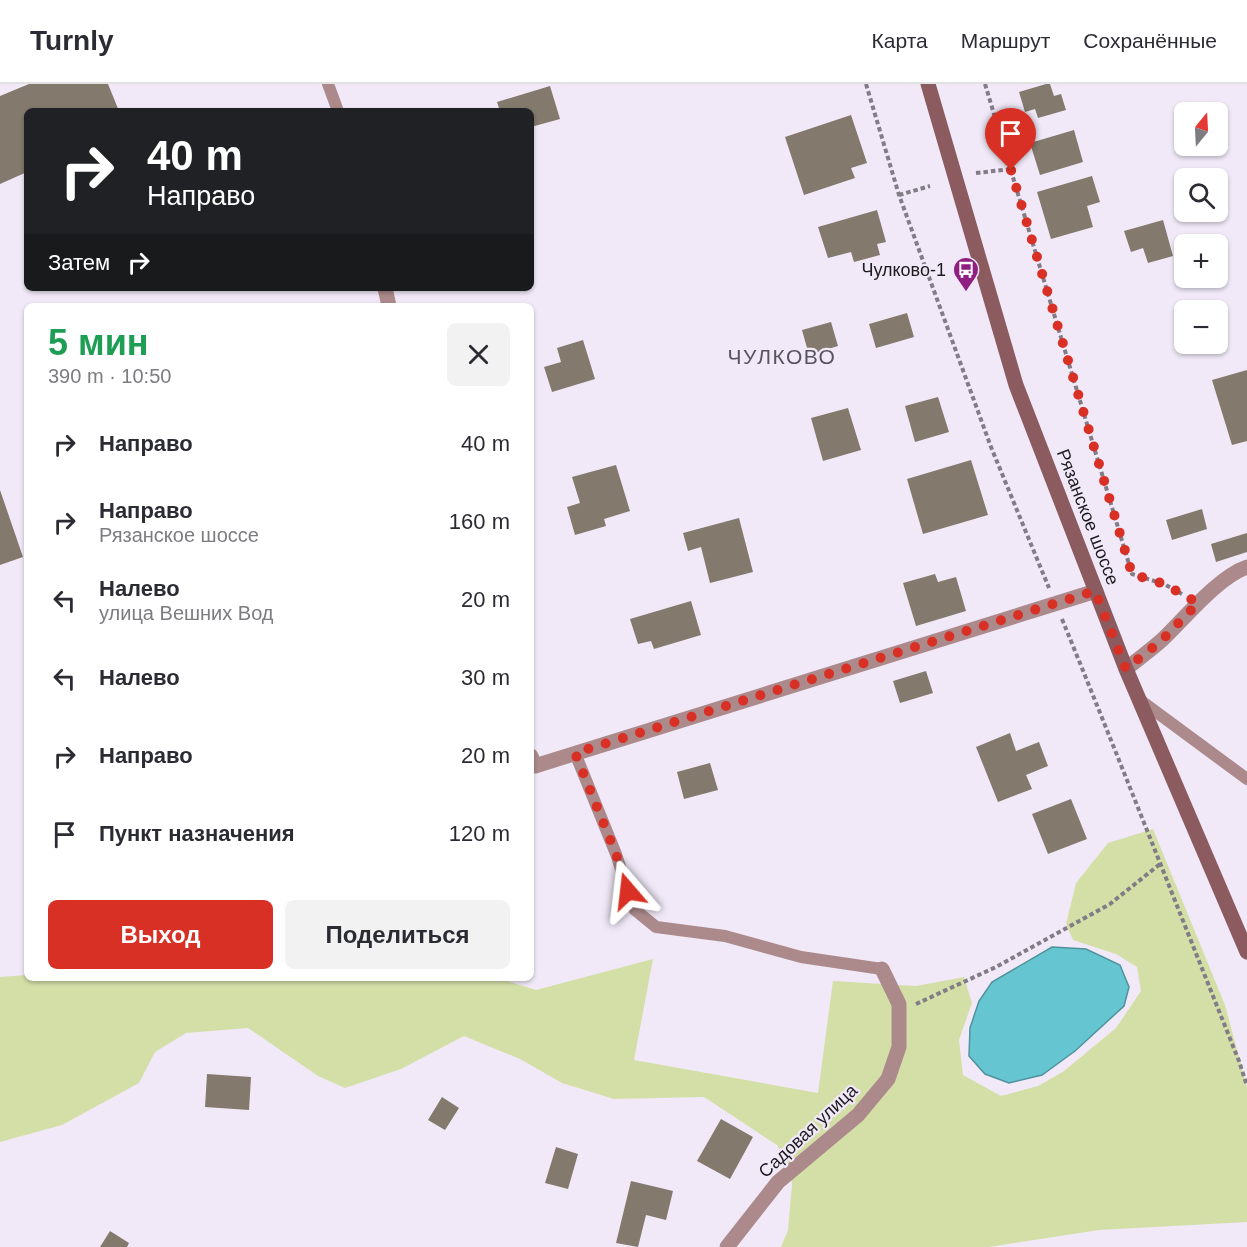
<!DOCTYPE html>
<html lang="ru">
<meta charset="utf-8">
<style>
:root{--surface:#fff;--page:#f2f2f3;--text:#2b2b33;--muted:#7c7c81;--line:#e1e1e2;--accent:#d93025}
body{margin:0;font-family:Arial,sans-serif;background:var(--page);color:var(--text);height:100vh;display:flex;flex-direction:column;font-size:22px;white-space:nowrap}
*{box-sizing:border-box;margin:0}
p{font-size:20px;color:var(--muted)}
.icon{flex:none;width:33px;height:33px;fill:none;stroke:currentColor;stroke-width:2;stroke-linecap:round;stroke-linejoin:round}
.map{position:relative;flex:1;overflow:hidden}
.sheet{position:absolute;left:24px;top:219px;width:510px;height:678px;display:flex;flex-direction:column;background:var(--surface);border-radius:9px;box-shadow:0 2px 4px #0004}
.sheet>*{flex:none}
.banner{position:absolute;left:24px;top:24px;width:510px;height:183px;border-radius:9px;box-shadow:0 2px 4px #0004;background:#202124;color:#fff;overflow:hidden}
.needle{width:39px;rotate:18deg}
.fabs{position:absolute;left:1174px;top:18px;display:grid;gap:12px}
.fabs a{display:grid;place-items:center;width:54px;height:54px;border-radius:9px;background:var(--surface);box-shadow:0 2px 4px #0004;font-size:30px}
.pin{position:absolute;display:grid;place-items:center;width:51px;height:51px;color:#fff;margin:-62px -26px;border-radius:50% 50% 50% 0;rotate:-45deg;box-shadow:0 0 6px #0007}
.pin .icon{rotate:45deg}
.me{position:absolute;width:66px;margin:-33px;rotate:343deg;stroke-linejoin:round;filter:drop-shadow(0 0 4px #0008)}
.turn{display:flex;align-items:center;gap:21px;height:126px;padding:0 24px;font-size:27px}
.turn .icon{width:78px;height:78px;stroke-width:2.5}
.turn b{display:block;font-size:42px;line-height:51px}
.then{display:flex;align-items:center;height:57px;padding:0 24px;background:#0003;gap:12px;font-size:22px}
.round{display:grid;place-items:center;flex:none;width:63px;height:63px;border-radius:9px;background:var(--page)}
.head{display:flex;align-items:center;justify-content:space-between;height:102px;padding:0 24px}
h1{font-size:36px;font-weight:700;line-height:45px;color:#1e9e55}
.action{display:flex;gap:12px;margin-top:auto;padding:12px 24px}
.action a{flex:1;height:69px;border-radius:9px;background:var(--accent);color:#fff;font-size:24px;font-weight:700;line-height:69px;text-align:center}
.action a+a{background:var(--page);color:var(--text)}
ul{padding:0;list-style:none}
li{display:flex;align-items:center;gap:18px;height:78px;padding:0 24px}
li div{flex:1}
li b{display:block;font-size:22px}
li em{font-style:normal}
header{display:flex;align-items:center;gap:36px;box-sizing:border-box;height:84px;padding:0 30px;background:var(--surface);border-bottom:2px solid var(--line)}
header strong{font-size:28px}
nav{display:flex;gap:33px;margin-inline-start:auto;font-size:21px}
.map>svg:first-child{display:block}
</style>
<header>
<strong>Turnly</strong>
<nav><a>Карта</a><a>Маршрут</a><a>Сохранённые</a></nav>
</header>
<div class="map">
<svg width="1247" height="1163" viewBox="0 0 1247 1163">
<rect width="100%" height="100%" fill="#f1e9f8"/>
<path fill="#d4dfa8" d="M1153,745L1225,921L1247,1003V1138L1099,1146L989,1163H781L788,1146L792,1100L790,1086L777,1061L704,1013L614,1015L562,999L520,975L464,952L401,985L345,1004L318,992L248,944L186,949L155,968L139,999L62,1041L0,1058V893L27,891V894H498L536,906L653,875L634,976L818,1009L833,897L916,902L964,893L972,919L959,956L963,991L1001,1012L1038,1002L1064,987L1116,944L1141,907L1137,883L1116,870L1073,856L1066,840L1076,799L1108,759Z"/>
<path fill="#65c6d1" stroke="#4f929c" stroke-width="1.5" d="M1052,863L1086,865L1120,881L1129,903L1124,922L1075,967L1042,991L1009,999L985,990L969,972L970,944L979,917L992,898Z"/>
<path fill="#83796d" d="M29,0H108L119,27H27V88L0,100V12Z
M1046,0H1050L1054,12L1061,10L1066,26L1038,34L1035,25L1025,28L1019,8Z
M550,2L560,35L531,43V27H500L497,18Z
M851,31L867,79L851,84L855,94L804,111L785,53Z
M1074,46L1083,78L1040,91L1030,59Z
M1092,92L1100,118L1087,122L1093,143L1051,155L1037,108Z
M877,126L886,158L877,160L880,171L854,178L851,168L828,174L818,143Z
M1163,136L1173,172L1148,179L1143,164L1131,168L1124,147Z
M907,229L914,253L876,264L869,240Z
M831,238L838,262L809,271L802,246Z
M583,256L595,295L552,308L544,283L561,278L557,264Z
M1247,286V357L1232,361L1212,296Z
M938,313L949,348L915,358L905,322Z
M848,324L861,366L823,377L811,334Z
M971,376L988,431L923,450L907,395Z
M616,381L630,427L604,435L606,442L575,451L567,423L580,419L572,393Z
M0,406L23,473L0,481Z
M1202,425L1207,445L1172,456L1166,436Z
M739,434L753,488L710,499L701,463L688,467L683,449Z
M1247,449V468L1216,478L1211,460Z
M935,490L938,498L956,493L966,527L916,542L903,499Z
M691,517L701,551L654,565L651,557L638,560L630,535Z
M926,587L933,609L900,619L893,597Z
M1010,649L1016,667L1039,658L1048,682L1026,691L1032,705L998,718L976,663Z
M710,679L718,706L684,715L677,688Z
M1071,715L1087,755L1048,770L1032,730Z
M207,990L251,993L249,1026L205,1023Z
M442,1013L459,1024L445,1046L428,1036Z
M721,1035L753,1053L730,1095L697,1077Z
M556,1063L578,1070L568,1105L545,1099Z
M631,1097L673,1107L666,1136L646,1131L638,1163L616,1159Z
M110,1147L129,1159L127,1163H100Z"/>
<g fill="none" stroke-linecap="round" stroke-linejoin="round">
<path stroke="#817c86" stroke-width="4" stroke-dasharray="4.5 3" stroke-linecap="butt" d="M866,0L899,111L991,363L1049,504
M985,0L1132,490L1164,500L1182,510
M976,89L1012,85
M899,111L930,102
M1062,535C1122,682 1180,830 1239,977L1247,1002
M916,920L996,883L1110,820L1160,780"/>
<path stroke="#ac8a8c" stroke-width="12" d="M328,0L338,27
M1140,616L1247,695
M575,669L616,770L634,825L656,843L725,852L801,873L882,885"/>
<path stroke="#ac8a8c" stroke-width="15" d="M385,204L389,222
M1126,585C1138,575 1151,566 1163,555C1185,534 1218,493 1247,483
M531,672L535,682L1096,507
M727,1163L778,1098L858,1031L888,995L899,963V920L882,885"/>
<path stroke="#8b5b5f" stroke-width="15" d="M928,0L1016,301L1126,585L1247,868"/>
</g>
<g fill="none" stroke-linecap="round" stroke-linejoin="round">
<path stroke="#d93025" stroke-width="10" stroke-dasharray="0 18" d="M628,807L616,770L575,669L1095,507L1126,585L1161,557L1198,519L1164,500L1132,490L1011,86"/>
</g>
<defs>
<symbol id="bus-pin" viewBox="-11 -11 22 30"><path d="M0 17L-7.5 6A9.5 9.5 0 1 1 7.5 6Z" fill="#8f1f81" stroke="#f1e9f8"/><path d="M-5-6H5V4H4V6H2V4H-2V6H-4V4H-5ZM-3.5-4V0h7V-4ZM-3.5 1.2v1.5H-2V1.2ZM2 1.2v1.5H3.5V1.2Z" fill="#fff"/></symbol>
</defs>
<g fill-rule="evenodd">
<use href="#bus-pin" x="951" y="171" width="30" height="40"/>
</g>
<g text-anchor="middle" stroke-width="4.5" stroke-linejoin="round" paint-order="stroke">
<g font-size="18" fill="#1c191f" stroke="#f1e9f8" text-anchor="end">
<text x="946" y="192">Чулково-1</text>
</g>
<g font-size="18" fill="#1c191f" stroke="#f1e9f8">
<text transform="translate(1088 433) rotate(69)" y="6">Рязанское шоссе</text>
<text transform="translate(808 1047) rotate(-43)" y="6">Садовая улица</text>
</g>
<g font-size="21" letter-spacing="1.5" fill="#59535f" stroke="#f1e9f8">
<text x="782" y="280">ЧУЛКОВО</text>
</g>
</g>
</svg>
<div class="fabs">
<a><svg class="needle" viewBox="-14 -14 28 28"><path d="M0-13l5 13h-10z" fill="#e53935"/><path d="M0 13l5-13h-10z" fill="#7c7c81"/></svg></a>
<a><svg class="icon" aria-label="search" viewBox="0 0 24 24"><circle cx="10" cy="10" r="6"/><path d="M15 15l6 6"/></svg></a>
<a>+</a>
<a>−</a>
</div>
<div class="pin" style="left:1011px;top:86px;background:#d93025"><svg class="icon" aria-label="arrive" viewBox="0 0 24 24"><path d="M6 21V4h12l-3 4 3 4H6"/></svg></div>
<svg class="me" style="left:628px;top:807px" viewBox="-20 -20 40 40"><path d="M0-17L14 15 0 8-14 15z" fill="#d93025" stroke="#fff" stroke-width="4"/></svg>
<div class="banner">
<div class="turn"><svg class="icon" aria-label="right" viewBox="0 0 24 24"><path d="M7 20v-9h11M14 6l5 5-5 5"/></svg><div><b>40 m</b>Направо</div></div>
<div class="then">Затем<svg class="icon" aria-label="right" viewBox="0 0 24 24"><path d="M7 20v-9h11M14 6l5 5-5 5"/></svg></div>
</div>
<section class="sheet">
<div class="head"><div><h1>5 мин</h1><p>390 m · 10:50</p></div><a class="round"><svg class="icon" aria-label="close" viewBox="0 0 24 24"><path d="M6 6l12 12M18 6L6 18"/></svg></a></div>
<ul>
<li><svg class="icon" aria-label="right" viewBox="0 0 24 24"><path d="M7 20v-9h11M14 6l5 5-5 5"/></svg><div><b>Направо</b></div><em>40 m</em></li>
<li><svg class="icon" aria-label="right" viewBox="0 0 24 24"><path d="M7 20v-9h11M14 6l5 5-5 5"/></svg><div><b>Направо</b><p>Рязанское шоссе</p></div><em>160 m</em></li>
<li><svg class="icon" aria-label="left" viewBox="0 0 24 24"><path d="M17 20v-9H6M10 6l-5 5 5 5"/></svg><div><b>Налево</b><p>улица Вешних Вод</p></div><em>20 m</em></li>
<li><svg class="icon" aria-label="left" viewBox="0 0 24 24"><path d="M17 20v-9H6M10 6l-5 5 5 5"/></svg><div><b>Налево</b></div><em>30 m</em></li>
<li><svg class="icon" aria-label="right" viewBox="0 0 24 24"><path d="M7 20v-9h11M14 6l5 5-5 5"/></svg><div><b>Направо</b></div><em>20 m</em></li>
<li><svg class="icon" aria-label="arrive" viewBox="0 0 24 24"><path d="M6 21V4h12l-3 4 3 4H6"/></svg><div><b>Пункт назначения</b></div><em>120 m</em></li>
</ul>
<div class="action"><a>Выход</a><a>Поделиться</a></div>
</section>
</div>
